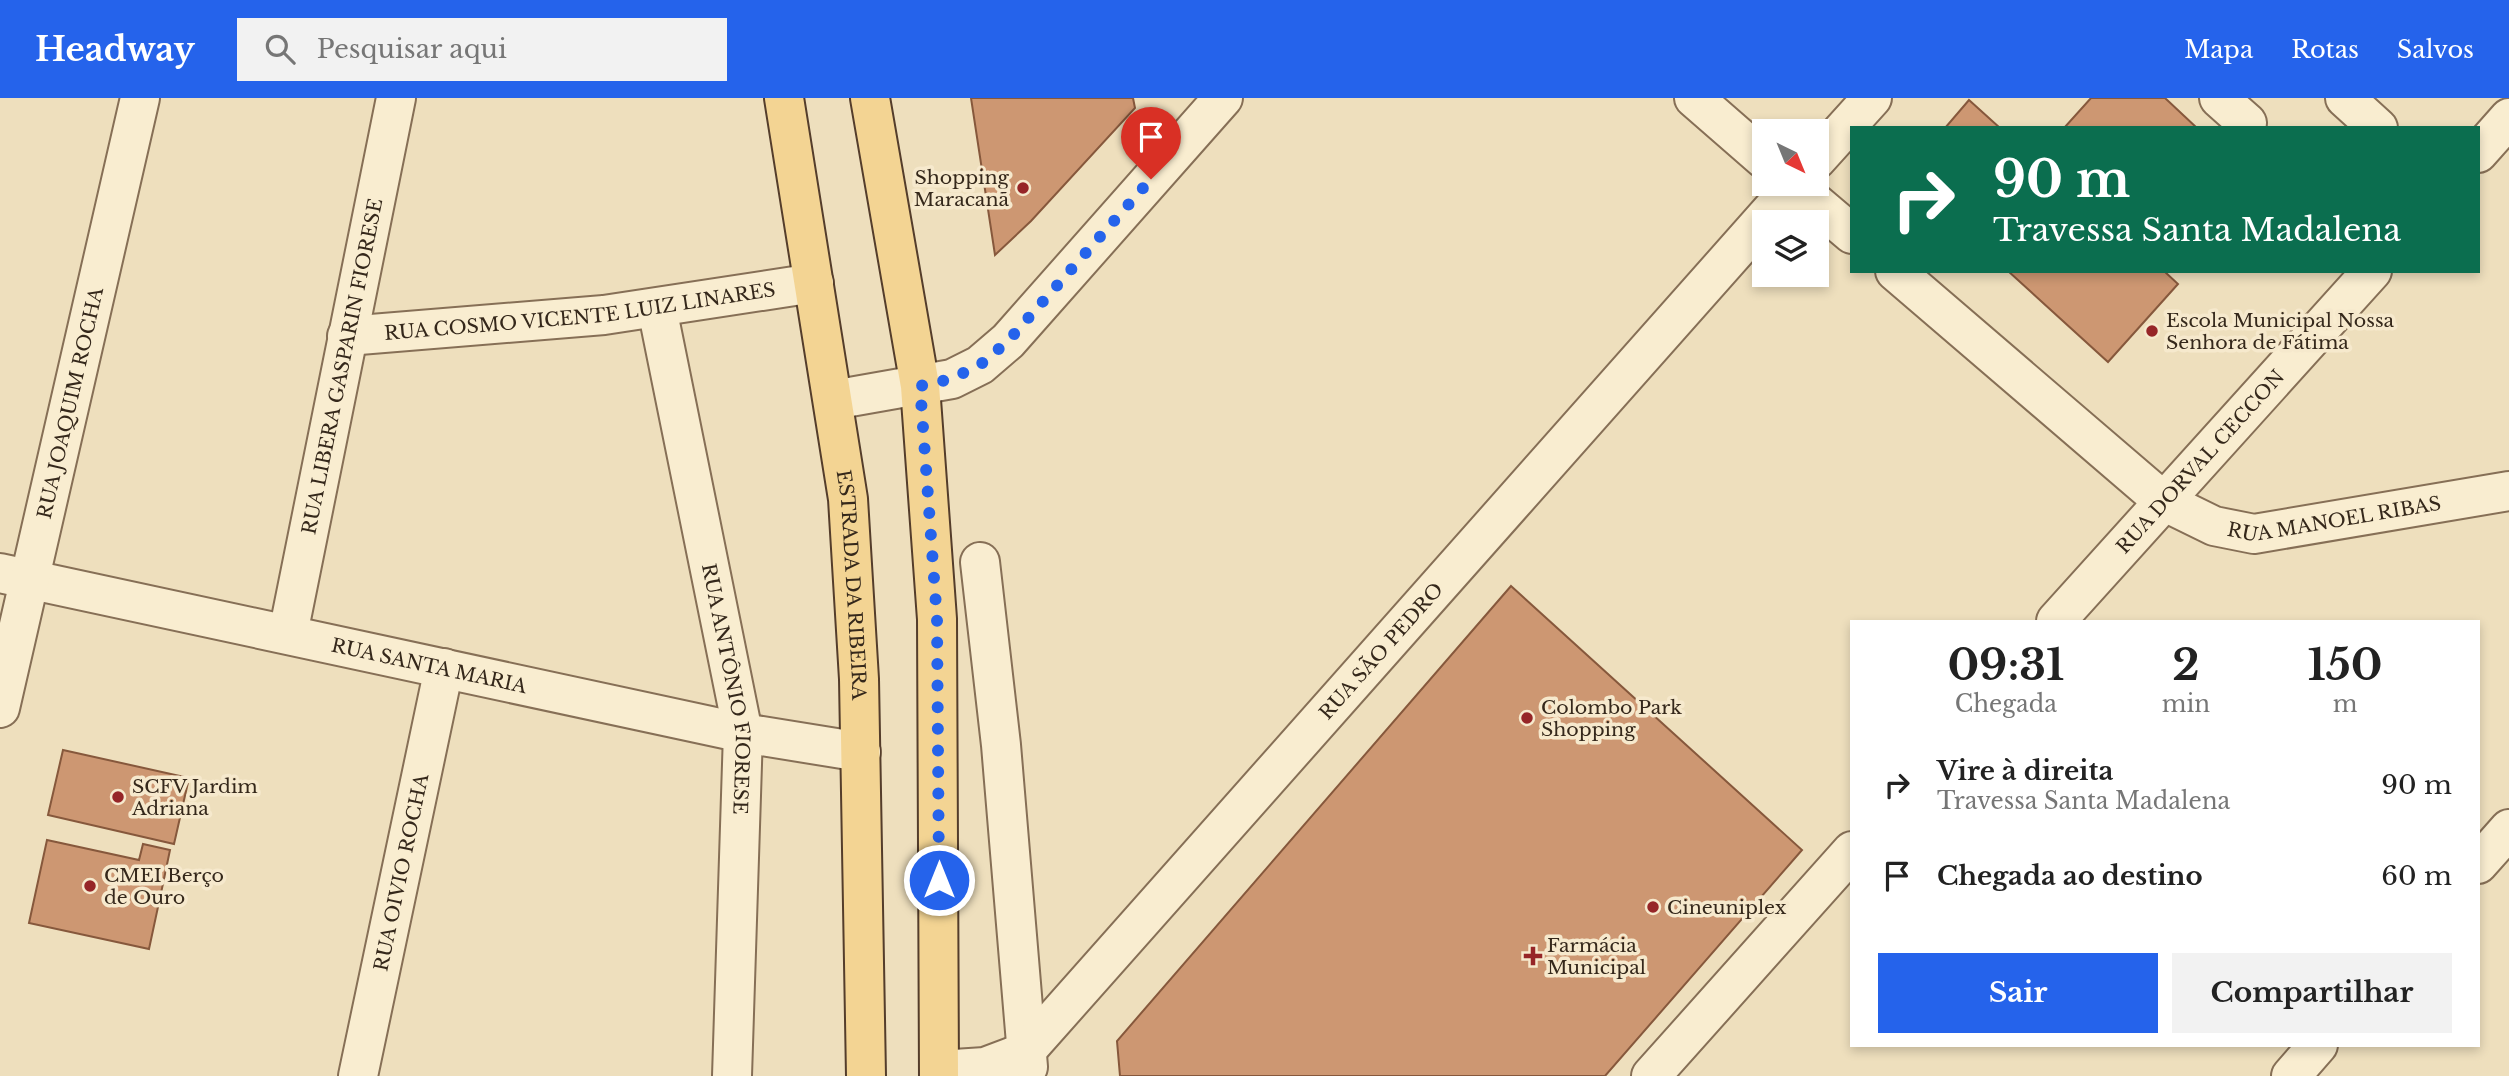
<!DOCTYPE html>
<html lang="pt">
<meta charset="utf-8">
<style>
:root{--surface:#fff;--page:#f2f2f2;--text:#222;--muted:#767676;--accent:#2563eb}
body{margin:0;font-family:"Libre Baskerville",serif;background:var(--page);color:var(--text);height:100vh;display:flex;flex-direction:column;font-size:26px;white-space:nowrap}
*{box-sizing:border-box;margin:0}
p{font-size:23px;color:var(--muted)}
.icon{flex:none;width:38px;height:38px;fill:none;stroke:currentColor;stroke-width:2;stroke-linecap:round;stroke-linejoin:round}
.map{position:relative;flex:1;overflow:hidden}
.drawer{position:absolute;left:1850px;top:522px;width:630px;height:427px;display:flex;flex-direction:column;background:var(--surface);border-radius:0px;box-shadow:0 4px 10px #0003}
.drawer>*{flex:none}
.top-card{position:absolute;left:1850px;top:28px;width:630px;height:147px;border-radius:0px;box-shadow:0 4px 10px #0003;background:#0b6e4f;color:#fff;overflow:hidden}
.needle{width:46px;rotate:137deg}
.controls{position:absolute;left:1752px;top:21px;display:grid;gap:14px}
.controls a{display:grid;place-items:center;width:77px;height:77px;border-radius:0px;background:var(--surface);box-shadow:0 4px 10px #0003;font-size:35px}
.pin{position:absolute;display:grid;place-items:center;width:60px;height:60px;color:#fff;margin:-72px -30px;border-radius:50% 50% 50% 0;rotate:-45deg;box-shadow:0 0 7px #0007}
.pin .icon{rotate:45deg}
.me{position:absolute;width:77px;margin:-38px;rotate:0deg;stroke-linejoin:round;filter:drop-shadow(0 0 5px #0008)}
.turn{display:flex;align-items:center;gap:24px;height:147px;padding:0 28px;font-size:32px}
.turn .icon{width:91px;height:91px;stroke-width:2.5}
.turn b{display:block;font-size:49px;line-height:60px}
.eta{display:flex;justify-content:space-evenly;align-items:center;height:119px;text-align:center}
.eta b{font-size:42px;font-weight:800;line-height:49px}
.primary-button{display:flex;gap:14px;margin-top:auto;padding:14px 28px}
.primary-button a{flex:1;height:80px;border-radius:0px;background:var(--accent);color:#fff;font-size:28px;font-weight:800;line-height:80px;text-align:center}
.primary-button a+a{background:var(--page);color:var(--text)}
ul{padding:0;list-style:none}
li{display:flex;align-items:center;gap:21px;height:91px;padding:0 28px}
li div{flex:1}
li b{display:block;font-size:26px}
li em{font-style:normal}
header{display:flex;align-items:center;gap:42px;box-sizing:border-box;height:98px;padding:0 35px;background:var(--accent);color:#fff}
header strong{font-size:33px}
nav{display:flex;gap:38px;margin-inline-start:auto;font-size:24px}
.search{width:490px;height:63px;background:var(--page);display:flex;align-items:center;gap:18px;box-sizing:border-box;padding:0 24px;border-radius:0px;color:var(--muted);font-size:26px}
.map>svg:first-child{display:block}
</style>
<header>
<strong>Headway</strong>
<div class="search"><svg class="icon" aria-label="search" viewBox="0 0 24 24"><circle cx="10" cy="10" r="6"/><path d="M15 15l6 6"/></svg>Pesquisar aqui</div>
<nav><a>Mapa</a><a>Rotas</a><a>Salvos</a></nav>
</header>
<div class="map">
<svg width="2509" height="978" viewBox="0 0 2509 978">
<rect width="100%" height="100%" fill="#eedfbd"/>
<path fill="#cd9772" stroke="#86583c" stroke-width="2" d="M971,0H1133L1135,10L1031,123L995,157Z
M2091,0H2165L2197,30H2064Z
M1969,2L2000,30H1945Z
M2008,173H2164L2178,186L2108,264Z
M1511,488L1802,752L1605,978H1120L1117,943Z
M63,652L189,680L174,746L48,717Z
M47,742L139,762L143,746L170,752L160,800L154,798L152,807L158,809L149,851L29,825Z"/>
<g fill="none" stroke-linecap="round" stroke-linejoin="round">
<defs>
<g id="minor">
<path d="M1694,0L1764,61"/>
<path d="M2219,0L2247,25"/>
<path d="M2345,0L2378,30"/>
<path d="M2478,55L2509,20"/>
<path d="M1816,62L1872,0"/>
<path d="M1793,86L1852,136"/>
<path id="s1" d="M1895,173L2163,403L2214,428L2254,436L2509,393"/>
<path id="s2" d="M657,210L743,635L732,978"/>
<path id="s3" d="M347,238L604,217L814,185"/>
<path d="M833,302L952,281L980,267L1008,243L1223,0"/>
<path d="M980,464L1001,647L1028,969"/>
<path id="s4" d="M0,475L743,635L861,654"/>
<path id="s5" d="M2056,523L2372,173"/>
<path id="s6" d="M288,536L396,0"/>
<path id="s7" d="M0,610L140,0"/>
<path d="M2478,766L2509,731"/>
<path id="s8" d="M939,972L985,969L1025,954L1795,86"/>
<path id="s9" d="M358,978L444,570"/>
<path d="M1651,978L1852,753"/>
<path d="M2291,978L2318,947"/>
</g>
<g id="major">
<path id="s10" d="M784,0L848,401L859,581L866,978"/>
<path d="M870,0L920,288L937,521L939,978"/>
</g>
</defs>
<use href="#minor" stroke="#866f56" stroke-width="42"/>
<use href="#major" stroke="#543d2b" stroke-width="42"/>
<use href="#minor" stroke="#f9edd0" stroke-width="38"/>
<use href="#major" stroke="#f3d493" stroke-width="38"/>
</g>
<g fill="none" stroke-linecap="round" stroke-linejoin="round">
<path stroke="#2563eb" stroke-width="12" stroke-dasharray="0 21.6" d="M939,782L937,521L920,288L951,281L980,267L1008,243L1151,81"/>
</g>
<g fill="#962527" stroke="#f6e9cd" stroke-width="2.5">
<circle cx="1023" cy="90" r="7"/>
<circle cx="2152" cy="233" r="7"/>
<circle cx="1527" cy="620" r="7"/>
<circle cx="118" cy="699" r="7"/>
<circle cx="90" cy="788" r="7"/>
<circle cx="1653" cy="809" r="7"/>
<path d="M1529.5 847.5h7v7h7v7h-7v7h-7v-7h-7v-7h7z"/>
</g>
<g text-anchor="middle" stroke-width="7" stroke-linejoin="round" paint-order="stroke">
<g font-size="19" fill="#35281b" stroke="#f6e9cd" text-anchor="start">
<text x="1009" y="86" text-anchor="end">Shopping<tspan x="1009" dy="22">Maracanã</tspan></text>
<text x="2166" y="229">Escola Municipal Nossa<tspan x="2166" dy="22">Senhora de Fátima</tspan></text>
<text x="1541" y="616">Colombo Park<tspan x="1541" dy="22">Shopping</tspan></text>
<text x="132" y="695">SCFV Jardim<tspan x="132" dy="22">Adriana</tspan></text>
<text x="104" y="784">CMEI Berço<tspan x="104" dy="22">de Ouro</tspan></text>
<text x="1667" y="816">Cineuniplex</text>
<text x="1547" y="854">Farmácia<tspan x="1547" dy="22">Municipal</tspan></text>
</g>
<g font-size="19" fill="#35281b" stroke="#f6e9cd">
<text dy="7" stroke="none"><textPath href="#s3" startOffset="234">RUA COSMO VICENTE LUIZ LINARES</textPath></text>
<text dy="7" stroke="none"><textPath href="#s6" startOffset="273">RUA LIBERA GASPARIN FIORESE</textPath></text>
<text dy="7" stroke="none"><textPath href="#s7" startOffset="313">RUA JOAQUIM ROCHA</textPath></text>
<text dy="7" stroke="none"><textPath href="#s5" startOffset="215">RUA DORVAL CECCON</textPath></text>
<text dy="7" stroke="none"><textPath href="#s1" startOffset="532">RUA MANOEL RIBAS</textPath></text>
<text dy="7" stroke="none"><textPath href="#s10" startOffset="492">ESTRADA DA RIBEIRA</textPath></text>
<text dy="7" stroke="none"><textPath href="#s8" startOffset="625">RUA SÃO PEDRO</textPath></text>
<text dy="7" stroke="none"><textPath href="#s4" startOffset="439">RUA SANTA MARIA</textPath></text>
<text dy="7" stroke="none"><textPath href="#s2" startOffset="388">RUA ANTÔNIO FIORESE</textPath></text>
<text dy="7" stroke="none"><textPath href="#s9" startOffset="208">RUA OIVIO ROCHA</textPath></text>
</g>
</g>
</svg>
<div class="controls">
<a><svg class="needle" viewBox="-14 -14 28 28"><path d="M0-13l5 13h-10z" fill="#e53935"/><path d="M0 13l5-13h-10z" fill="#767676"/></svg></a>
<a><svg class="icon" aria-label="layers" viewBox="0 0 24 24"><path d="M12 4l9 5-9 5-9-5zM3 14l9 5 9-5"/></svg></a>
</div>
<div class="pin" style="left:1151px;top:81px;background:#d93025"><svg class="icon" aria-label="arrive" viewBox="0 0 24 24"><path d="M6 21V4h12l-3 4 3 4H6"/></svg></div>
<svg class="me" style="left:939px;top:782px" viewBox="-20 -20 40 40"><circle r="17" fill="#2563eb" stroke="#fff" stroke-width="3"/><path d="M0-11L8 9 0 5-8 9z" fill="#fff"/></svg>
<div class="top-card">
<div class="turn"><svg class="icon" aria-label="right" viewBox="0 0 24 24"><path d="M7 20v-9h11M14 6l5 5-5 5"/></svg><div><b>90 m</b>Travessa Santa Madalena</div></div>
</div>
<section class="drawer">
<div class="eta">
<div><b>09:31</b><p>Chegada</p></div>
<div><b>2</b><p>min</p></div>
<div><b>150</b><p>m</p></div>
</div>
<ul>
<li><svg class="icon" aria-label="right" viewBox="0 0 24 24"><path d="M7 20v-9h11M14 6l5 5-5 5"/></svg><div><b>Vire à direita</b><p>Travessa Santa Madalena</p></div><em>90 m</em></li>
<li><svg class="icon" aria-label="arrive" viewBox="0 0 24 24"><path d="M6 21V4h12l-3 4 3 4H6"/></svg><div><b>Chegada ao destino</b></div><em>60 m</em></li>
</ul>
<div class="primary-button"><a>Sair</a><a>Compartilhar</a></div>
</section>
</div>
